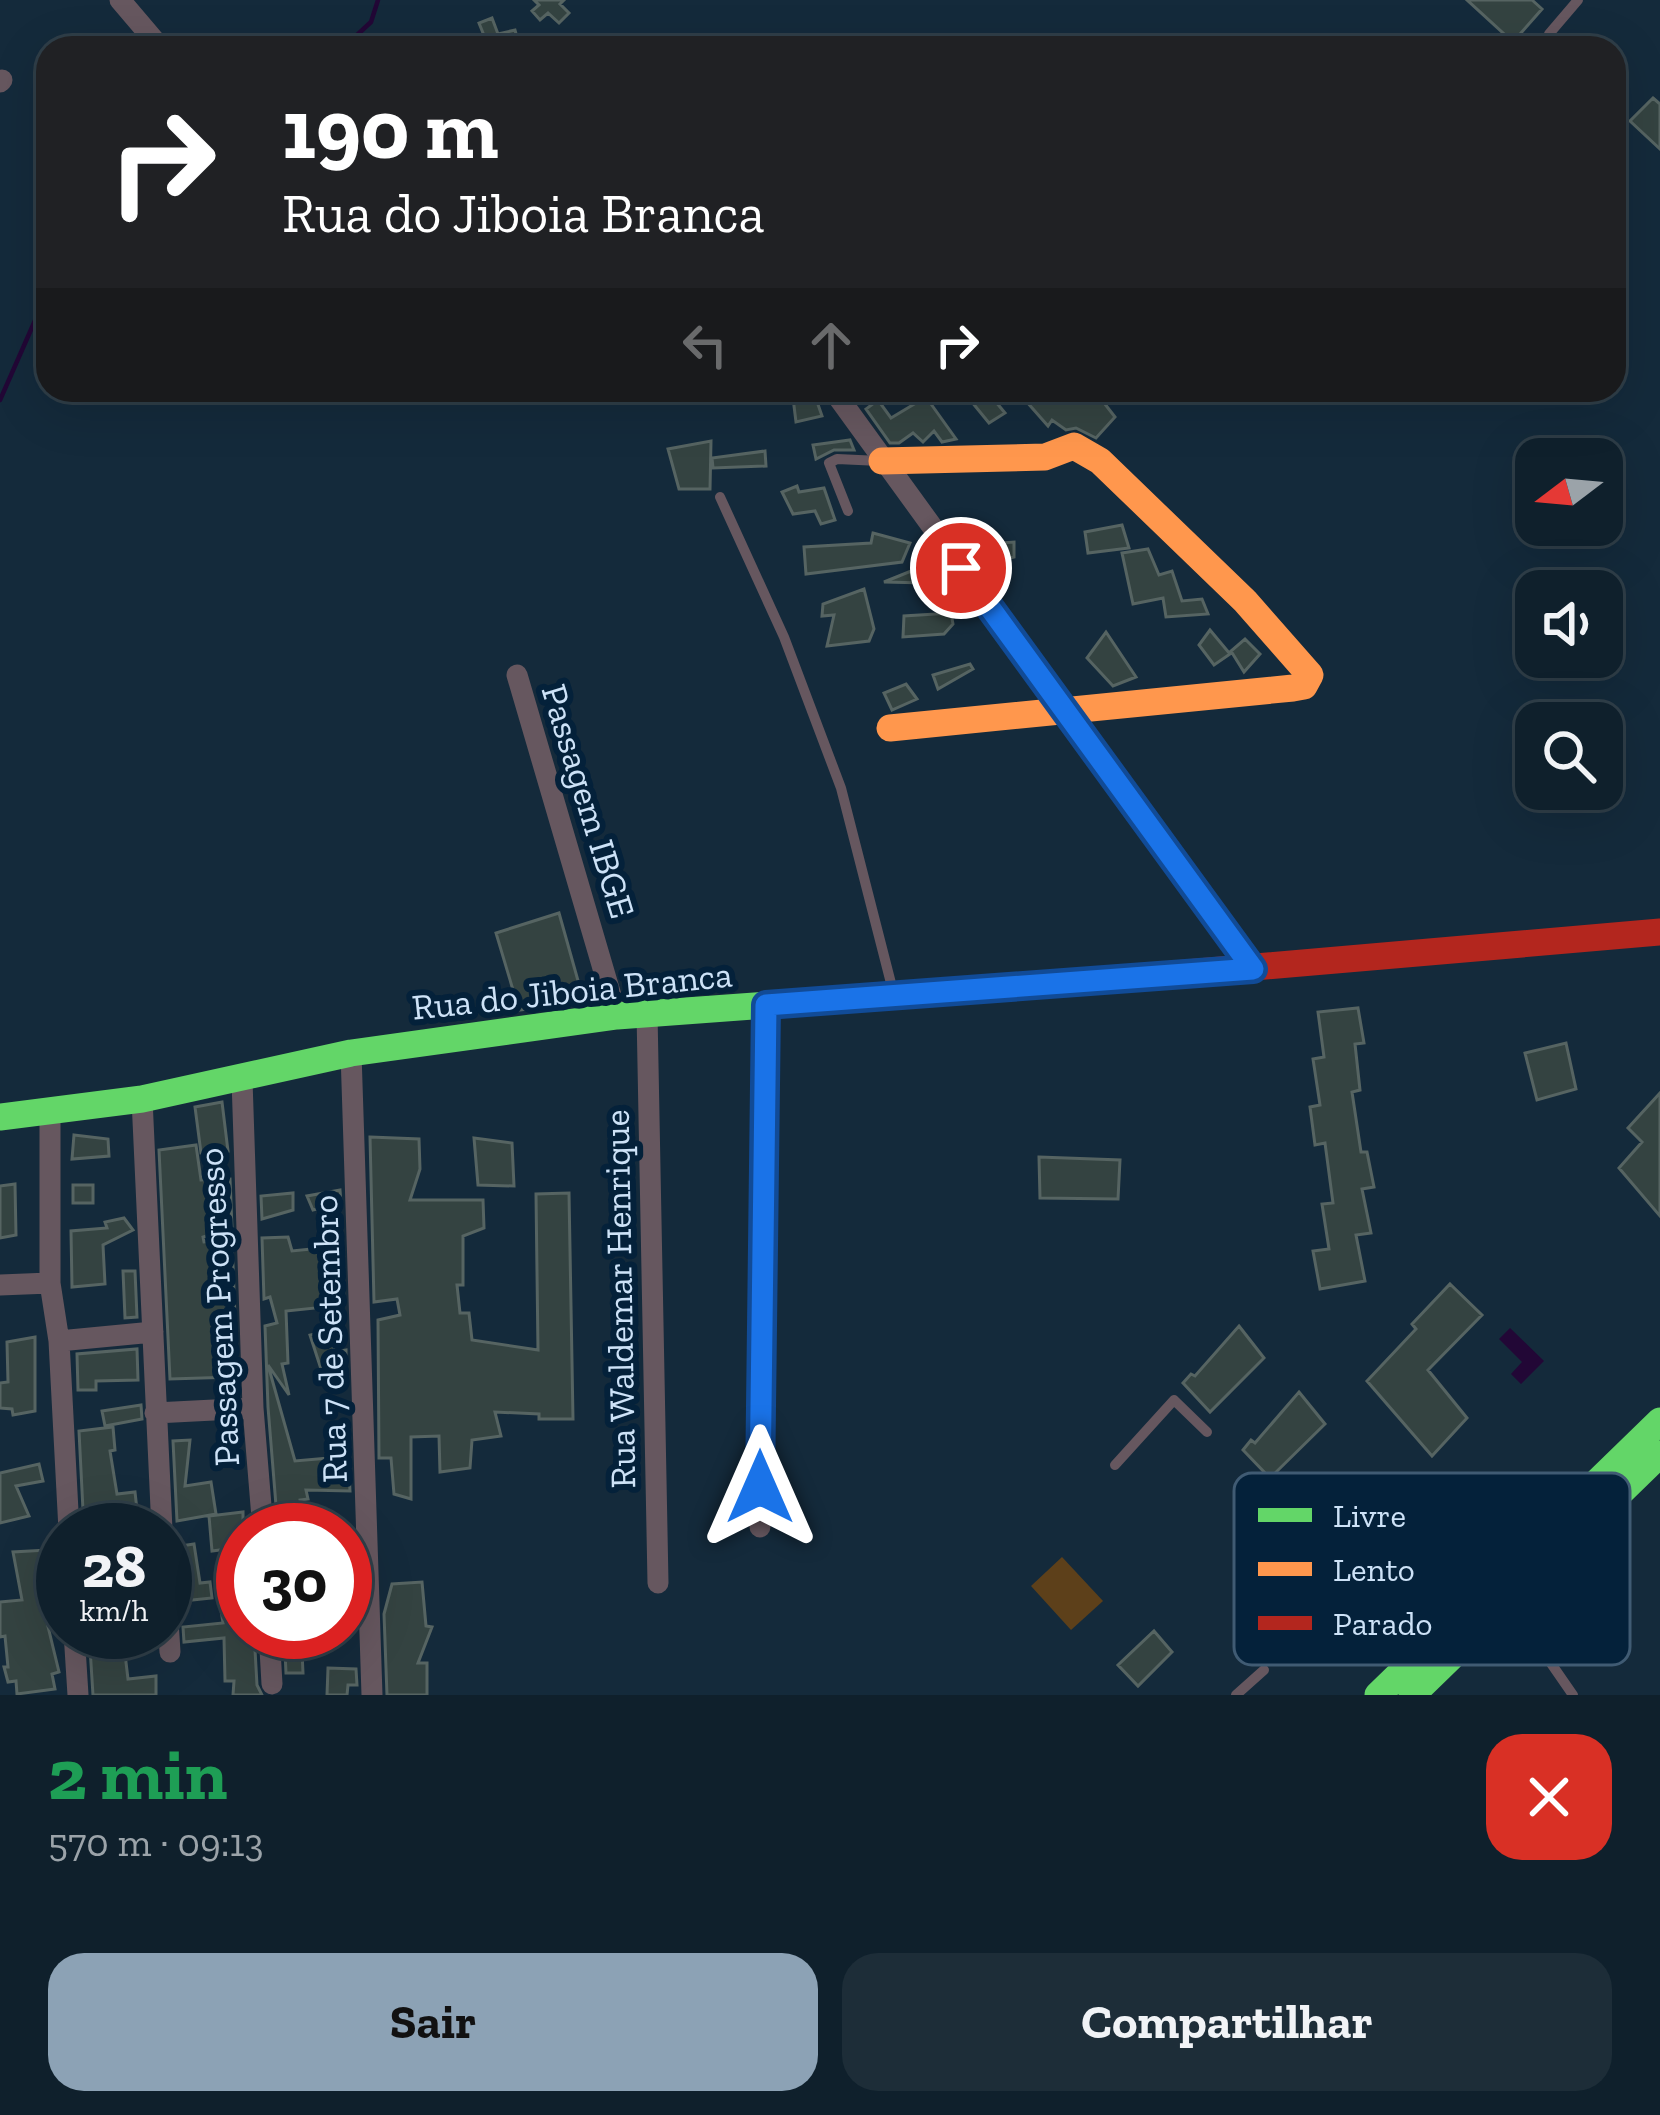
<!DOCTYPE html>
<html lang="pt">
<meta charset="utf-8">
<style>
:root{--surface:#0f202c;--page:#1d2d38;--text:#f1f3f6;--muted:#9ba3a9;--line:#2f3e48;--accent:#8ca2b5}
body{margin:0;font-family:"Zilla Slab",serif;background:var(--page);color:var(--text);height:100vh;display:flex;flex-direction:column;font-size:45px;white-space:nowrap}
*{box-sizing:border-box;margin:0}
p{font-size:39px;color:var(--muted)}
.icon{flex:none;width:66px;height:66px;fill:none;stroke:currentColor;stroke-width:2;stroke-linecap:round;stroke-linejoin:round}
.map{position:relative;height:1695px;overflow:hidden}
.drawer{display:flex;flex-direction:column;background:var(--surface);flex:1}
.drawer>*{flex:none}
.top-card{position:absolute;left:36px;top:36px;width:1590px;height:366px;border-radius:36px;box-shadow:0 12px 48px #0002,0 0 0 3px var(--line);background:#202124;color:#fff;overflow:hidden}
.needle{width:78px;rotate:254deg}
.controls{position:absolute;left:1515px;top:438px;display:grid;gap:24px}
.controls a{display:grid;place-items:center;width:108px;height:108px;border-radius:24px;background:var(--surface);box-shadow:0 12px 48px #0002,0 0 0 3px var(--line);font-size:60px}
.speed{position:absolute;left:36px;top:1503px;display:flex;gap:24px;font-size:60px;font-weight:700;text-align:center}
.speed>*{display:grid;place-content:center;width:156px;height:156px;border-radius:50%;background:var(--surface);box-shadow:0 12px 48px #0002,0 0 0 3px var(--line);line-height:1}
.speed small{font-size:30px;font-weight:400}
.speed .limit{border:18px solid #d22;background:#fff;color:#111}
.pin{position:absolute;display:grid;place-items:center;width:102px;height:102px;color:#fff;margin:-51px;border:6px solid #fff;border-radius:50%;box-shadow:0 3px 12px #0007}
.me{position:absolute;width:132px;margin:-66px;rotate:0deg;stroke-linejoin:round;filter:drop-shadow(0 0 9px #0008)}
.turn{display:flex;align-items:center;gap:42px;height:252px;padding:0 48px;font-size:54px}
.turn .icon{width:156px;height:156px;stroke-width:2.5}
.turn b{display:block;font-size:84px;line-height:102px}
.lanes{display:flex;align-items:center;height:114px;padding:0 48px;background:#0003;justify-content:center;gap:60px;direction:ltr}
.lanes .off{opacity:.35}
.round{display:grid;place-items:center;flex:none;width:126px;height:126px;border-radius:36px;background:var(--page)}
.headline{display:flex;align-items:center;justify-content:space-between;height:204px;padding:0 48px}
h1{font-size:72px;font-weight:700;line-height:90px;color:#1e9e55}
.button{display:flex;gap:24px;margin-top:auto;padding:24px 48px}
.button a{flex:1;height:138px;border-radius:36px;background:var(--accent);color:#111;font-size:48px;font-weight:700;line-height:138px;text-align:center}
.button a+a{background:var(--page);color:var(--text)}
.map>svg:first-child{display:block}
</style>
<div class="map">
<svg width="1660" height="1695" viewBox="0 0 1660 1695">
<rect width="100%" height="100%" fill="#142a3b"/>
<path fill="#5d401a" d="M1062,1557L1103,1601L1071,1630L1031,1586Z"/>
<path fill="#220736" d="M1510,1328L1544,1361L1521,1384L1511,1374L1522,1362L1499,1339Z"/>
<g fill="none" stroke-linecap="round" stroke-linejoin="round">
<path stroke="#220736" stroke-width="4.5" d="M343,48L371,22L378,0
M0,400L48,291"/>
</g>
<path fill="#344341" stroke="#566462" stroke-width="3" d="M534,0H564L560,4L569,13L559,23L548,13L540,20L532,11L539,5Z
M1467,0H1532L1542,9L1513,42Z
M492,18L498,34L515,30L520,48H464L463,43L485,38L479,23Z
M1653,98L1660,104V149L1630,121Z
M792,390H813L822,416L796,422Z
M962,390H986L1005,413L989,423Z
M1037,390H1094L1115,417L1096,438L1076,428L1066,430L1052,420L1048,426L1026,401Z
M926,397L956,439L942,442L934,431L923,442L913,433L899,443H890L866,409L878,400L891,418Z
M850,440L854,450H834L816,459L813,445Z
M711,441L710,489H679L668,449Z
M765,451L766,466L713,468L712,458Z
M797,486L799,492L824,488L835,520L821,524L815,511L793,514L782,492Z
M1122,525L1129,548L1088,553L1085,532Z
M873,533L910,543L902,562L806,574L804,547L871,543Z
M1014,542V557L978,565L971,545Z
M1148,549L1159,575L1172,571L1182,601L1202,599L1208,614L1166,617L1163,598L1133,604L1122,553Z
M926,565L931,577L926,583L884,582Z
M864,589L874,629L869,641L827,646L834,615L822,616L823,604Z
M951,613L953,624L944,634L903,637L904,616Z
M1210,630L1230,654L1214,665L1199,645Z
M1106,632L1136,677L1113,686L1087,658Z
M1245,639L1260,654L1244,672L1231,651Z
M970,664L973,669L938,689L933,675Z
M906,684L917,699L892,710L884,693Z
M559,913L584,1002L519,1010L496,933Z
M1358,1008L1364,1043L1355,1044L1360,1090L1352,1092L1361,1152H1367L1374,1187L1362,1189L1371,1233L1356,1235L1365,1281L1320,1289L1313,1251L1329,1249L1322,1204L1333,1203L1325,1143L1315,1145L1310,1107L1320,1105L1313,1059L1324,1057L1318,1012Z
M1566,1043L1576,1089L1537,1100L1525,1053Z
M1660,1093V1216L1619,1168L1642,1142L1628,1128Z
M222,1102L228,1151L201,1153L195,1107Z
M74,1135L108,1139L109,1156L72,1159Z
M370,1137L419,1139L420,1169L410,1200H483L484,1228L463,1236V1285H457L460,1313H469L472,1340L538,1350L536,1194L569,1193L573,1419H539V1414L495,1412L501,1436L472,1440L470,1468L440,1472L439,1436L411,1437V1499L394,1494L391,1458H379L378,1320L400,1315L397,1299L374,1302Z
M474,1138L512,1143L514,1186L478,1185Z
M196,1145L201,1180L230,1179L232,1228L203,1237L204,1242L232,1240L236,1344H229L234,1377L170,1379L159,1150Z
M1039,1157L1120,1160L1118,1199L1040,1198Z
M15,1184L16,1235L0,1238V1186Z
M73,1185H93V1203H73Z
M340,1190L341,1203L313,1210L307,1196Z
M293,1193V1210L262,1219L261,1196Z
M124,1218L133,1230L103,1245L105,1284L72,1287L71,1231L107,1228L105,1222Z
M288,1237L292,1251L342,1246L344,1305L286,1311L288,1363L282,1364L289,1395L268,1365L295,1461L329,1458L327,1456L344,1452L349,1473L350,1491L306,1490L308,1499L300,1500L302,1530H278L268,1407L265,1326L277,1323L270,1297L264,1299L262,1238Z
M123,1271H135L137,1317L125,1318Z
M1450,1284L1482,1315L1428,1370L1467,1418L1432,1456L1367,1381L1416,1329L1412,1324Z
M1239,1326L1264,1358L1210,1412L1183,1383L1191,1374L1195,1376Z
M332,1330L334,1352L346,1350V1368L322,1372L310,1335Z
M35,1337V1411L13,1415L12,1409L0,1408V1383L8,1382L7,1342Z
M137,1349L138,1380L96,1381V1390H78L77,1354Z
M1299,1392L1325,1424L1270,1478L1243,1450L1251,1440L1255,1443Z
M141,1405L142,1419L105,1426L102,1411Z
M113,1427L115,1450L110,1451L117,1494L135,1492L138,1519L117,1523L118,1530H84L79,1431Z
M190,1440L185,1486L211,1482L216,1514L177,1521L173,1441Z
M39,1464L43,1481L16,1486L29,1516L0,1523V1473Z
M243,1512V1547L212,1551L209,1516Z
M352,1537L355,1627L345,1626V1538Z
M194,1544L200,1583L210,1582L212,1598L182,1601L174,1547Z
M47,1550L49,1610H44L59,1672L52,1674L55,1689L17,1694L16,1681L8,1682L4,1667H8L5,1636L0,1637V1602L22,1600L13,1552Z
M422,1582L426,1626L432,1627L418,1663H427V1695H387L384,1614L392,1584Z
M243,1598V1632H254L257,1685L262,1695H233L234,1681H225L224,1638L184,1642L183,1627L223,1623L220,1603Z
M1154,1631L1172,1652L1138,1686L1118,1665Z
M89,1632L147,1636L148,1651L125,1654L128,1679L156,1676V1695H93Z
M302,1651L303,1673H286L285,1652Z
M328,1668L356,1669L357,1685H348L347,1695H327Z"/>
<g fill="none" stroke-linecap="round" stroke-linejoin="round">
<path stroke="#66575f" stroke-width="10" d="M1545,48L1549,34L1578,0
M720,497L784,637L841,788L893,991
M848,511L829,463L837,459L880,461
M1115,1465L1174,1400L1207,1432
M1510,1604L1573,1695
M1236,1695L1264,1670"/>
<path stroke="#66575f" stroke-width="21" d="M120,0L160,47
M0,82L2,80
M833,390L1253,969
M517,675L617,1016
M647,1013L658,1583
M351,1053L372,1695
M242,1080L253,1408L263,1530
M142,1099L162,1530
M50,1109V1283L59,1341L69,1530
M0,1285L50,1283
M59,1341L153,1332
M155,1413L253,1408
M760,1527L766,1005
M165,1573L170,1652
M74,1632L78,1695
M269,1632L272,1684"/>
<path stroke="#63d668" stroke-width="27" d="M0,1117L142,1099L351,1053L617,1016L1070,983
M1378,1695L1660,1421
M1412,1695L1660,1454"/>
<path stroke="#ff974d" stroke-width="27" d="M882,461L1045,457L1074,446L1100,461L1245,601L1310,675L1304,686L1293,688L890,728"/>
<path stroke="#b3261e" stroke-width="27" d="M1070,983L1660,932"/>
</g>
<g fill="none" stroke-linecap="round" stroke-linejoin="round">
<defs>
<path id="route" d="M760,1487L766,1005L1253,969L961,568"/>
</defs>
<use href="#route" stroke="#114b97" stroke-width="30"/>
<use href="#route" stroke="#1a73e8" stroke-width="21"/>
</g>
<g text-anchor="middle" stroke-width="12" stroke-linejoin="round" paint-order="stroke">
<g font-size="36" fill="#cde2f7" stroke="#04213a">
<text transform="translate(589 801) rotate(73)" y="13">Passagem IBGE</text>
<text transform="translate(572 990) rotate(-6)" y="13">Rua do Jiboia Branca</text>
<text transform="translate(619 1299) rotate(-91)" y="13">Rua Waldemar Henrique</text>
<text transform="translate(218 1307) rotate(-93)" y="13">Passagem Progresso</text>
<text transform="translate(329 1339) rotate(-92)" y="13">Rua 7 de Setembro</text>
</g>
</g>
<rect x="1234" y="1473" width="396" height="192" rx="18" fill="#04213a" stroke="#405b73" stroke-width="3"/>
<rect x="1258" y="1508" width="54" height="14" fill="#63d668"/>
<rect x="1258" y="1562" width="54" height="14" fill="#ff974d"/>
<rect x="1258" y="1616" width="54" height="14" fill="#b3261e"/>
<g font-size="33" fill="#cde2f7">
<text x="1333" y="1527">Livre</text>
<text x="1333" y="1581">Lento</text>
<text x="1333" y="1635">Parado</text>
</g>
</svg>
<div class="controls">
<a><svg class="needle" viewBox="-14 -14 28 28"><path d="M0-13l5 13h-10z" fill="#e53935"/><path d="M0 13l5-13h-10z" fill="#9ba3a9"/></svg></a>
<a><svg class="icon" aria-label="sound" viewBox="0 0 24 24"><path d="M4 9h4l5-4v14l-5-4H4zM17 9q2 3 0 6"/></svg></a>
<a><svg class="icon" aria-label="search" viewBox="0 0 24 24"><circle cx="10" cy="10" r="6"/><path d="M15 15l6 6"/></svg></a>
</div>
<div class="speed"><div>28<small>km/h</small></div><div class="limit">30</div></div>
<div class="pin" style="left:961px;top:568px;background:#d93025"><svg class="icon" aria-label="arrive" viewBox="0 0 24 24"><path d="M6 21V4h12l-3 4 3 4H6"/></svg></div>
<svg class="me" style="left:760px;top:1487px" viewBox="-20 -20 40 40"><path d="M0-17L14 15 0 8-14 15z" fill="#1a73e8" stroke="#fff" stroke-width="4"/></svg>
<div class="top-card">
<div class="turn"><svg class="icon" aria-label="right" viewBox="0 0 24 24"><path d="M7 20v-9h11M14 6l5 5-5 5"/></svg><div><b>190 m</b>Rua do Jiboia Branca</div></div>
<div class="lanes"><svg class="icon off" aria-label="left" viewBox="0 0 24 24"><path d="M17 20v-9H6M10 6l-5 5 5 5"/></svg><svg class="icon off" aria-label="ahead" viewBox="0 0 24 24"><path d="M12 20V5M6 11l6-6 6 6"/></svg><svg class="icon" aria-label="right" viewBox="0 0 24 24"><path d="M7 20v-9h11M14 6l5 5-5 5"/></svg></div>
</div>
</div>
<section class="drawer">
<div class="headline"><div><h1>2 min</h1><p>570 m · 09:13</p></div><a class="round" style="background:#d93025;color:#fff"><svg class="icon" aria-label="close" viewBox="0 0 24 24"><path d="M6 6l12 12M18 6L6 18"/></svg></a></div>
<div class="button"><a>Sair</a><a>Compartilhar</a></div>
</section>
